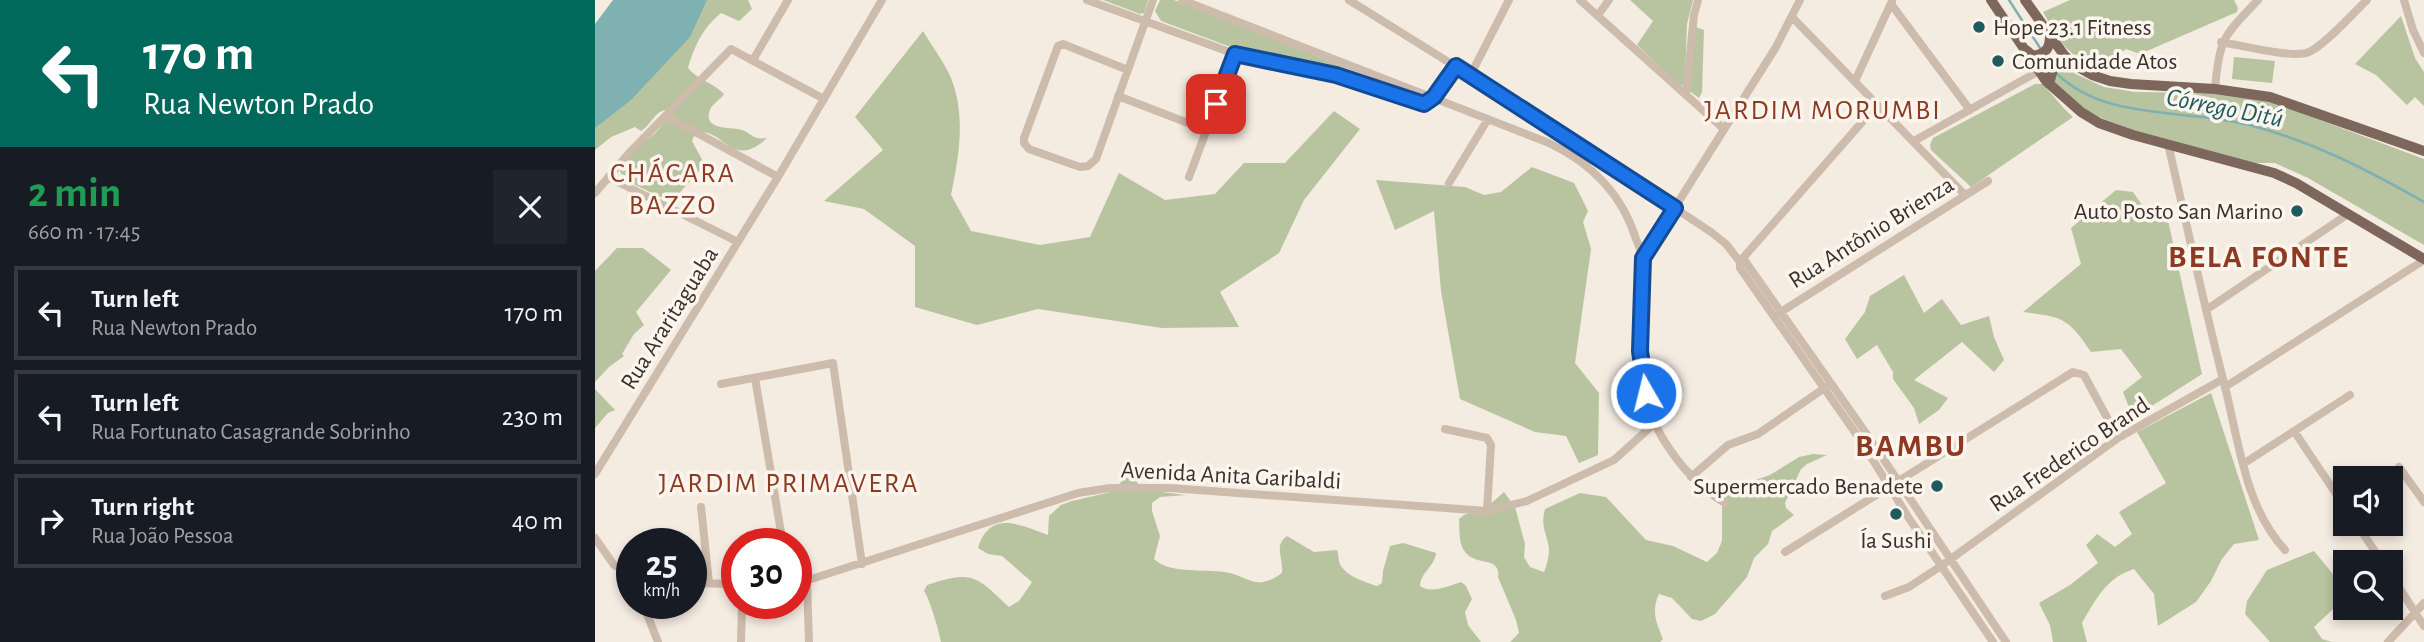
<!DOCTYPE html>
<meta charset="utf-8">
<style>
:root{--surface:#171b24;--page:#20242c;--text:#f1f3f6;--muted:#9ea1a6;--line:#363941}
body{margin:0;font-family:"Alegreya Sans",sans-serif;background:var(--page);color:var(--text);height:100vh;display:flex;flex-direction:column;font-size:26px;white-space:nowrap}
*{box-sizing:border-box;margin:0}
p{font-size:23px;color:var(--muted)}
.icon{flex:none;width:38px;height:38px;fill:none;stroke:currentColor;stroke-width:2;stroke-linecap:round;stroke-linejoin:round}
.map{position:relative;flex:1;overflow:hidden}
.side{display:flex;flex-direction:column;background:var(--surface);width:595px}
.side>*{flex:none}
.banner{background:#00695c;color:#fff;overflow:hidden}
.buttons{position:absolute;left:1738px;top:466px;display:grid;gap:14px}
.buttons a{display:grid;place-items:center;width:70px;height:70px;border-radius:0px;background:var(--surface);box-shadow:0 4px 10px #0003;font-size:35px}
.speed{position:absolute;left:21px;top:528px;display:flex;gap:14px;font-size:35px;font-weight:700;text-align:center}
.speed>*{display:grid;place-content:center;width:91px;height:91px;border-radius:50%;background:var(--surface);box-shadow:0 4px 10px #0003;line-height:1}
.speed small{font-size:18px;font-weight:400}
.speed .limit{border:10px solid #d22;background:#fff;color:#111}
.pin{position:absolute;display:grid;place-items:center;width:60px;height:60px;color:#fff;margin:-30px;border-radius:14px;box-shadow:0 4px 10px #0006}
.me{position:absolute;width:77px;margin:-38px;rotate:352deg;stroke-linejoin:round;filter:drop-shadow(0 0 5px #0008)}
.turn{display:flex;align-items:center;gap:24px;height:147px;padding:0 28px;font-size:32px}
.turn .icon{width:91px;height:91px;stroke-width:2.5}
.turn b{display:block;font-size:49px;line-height:60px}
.round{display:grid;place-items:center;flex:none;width:74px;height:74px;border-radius:0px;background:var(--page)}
.summary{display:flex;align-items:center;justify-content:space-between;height:119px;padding:0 28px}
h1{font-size:42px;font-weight:600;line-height:52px;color:#1e9e55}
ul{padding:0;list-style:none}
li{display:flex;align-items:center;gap:21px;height:94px;margin:0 14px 10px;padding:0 14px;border:4px solid var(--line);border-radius:0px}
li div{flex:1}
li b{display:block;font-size:26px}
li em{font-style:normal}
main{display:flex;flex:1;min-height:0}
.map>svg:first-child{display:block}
</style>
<main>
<section class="side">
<div class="banner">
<div class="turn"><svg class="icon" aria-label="left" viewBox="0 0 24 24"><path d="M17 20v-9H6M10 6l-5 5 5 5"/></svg><div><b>170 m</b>Rua Newton Prado</div></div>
</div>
<div class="summary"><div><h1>2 min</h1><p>660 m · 17:45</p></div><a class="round"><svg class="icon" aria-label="close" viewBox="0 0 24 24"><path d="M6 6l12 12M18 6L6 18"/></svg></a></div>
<ul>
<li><svg class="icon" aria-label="left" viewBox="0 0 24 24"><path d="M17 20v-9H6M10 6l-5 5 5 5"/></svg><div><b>Turn left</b><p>Rua Newton Prado</p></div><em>170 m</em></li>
<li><svg class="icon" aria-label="left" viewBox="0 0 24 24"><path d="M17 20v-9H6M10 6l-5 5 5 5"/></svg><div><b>Turn left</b><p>Rua Fortunato Casagrande Sobrinho</p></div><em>230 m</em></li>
<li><svg class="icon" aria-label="right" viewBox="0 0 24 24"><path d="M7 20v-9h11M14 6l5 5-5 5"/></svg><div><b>Turn right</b><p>Rua João Pessoa</p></div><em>40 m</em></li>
</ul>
</section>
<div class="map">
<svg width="1829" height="642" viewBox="0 0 1829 642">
<rect width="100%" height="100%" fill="#f4ebe1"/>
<path fill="#b8c4a0" d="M86,0H153L157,9L144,21L126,13C107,29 100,45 93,68C104,81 119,83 129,94C125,100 117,104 115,110C107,131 137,127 147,130C158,134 157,140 172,138C136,172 128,125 100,133L97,141L110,165L76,202L34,182L25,172C29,144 71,140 71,110C60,111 56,125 46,131L40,127L16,137L0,150V104Z
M508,0H553L549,13L545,14Z
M565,0H579L829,99L742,72L641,49L566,21L560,11Z
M1035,0H1098L1092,24L1090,78L1089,84L1086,86L1042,45L1058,21Z
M1475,0H1639L1643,8L1642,12L1545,54L1531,49L1508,66C1476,64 1462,37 1448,12Z
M1806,16L1820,58L1829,72V106L1820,97L1812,105L1781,75L1760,64Z
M1101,27L1109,30L1107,92L1104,98L1093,90Z
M328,31C337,46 349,62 356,78C371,116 364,156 356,195L376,231L445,245L495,237L524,173L570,200L620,194L649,163H690L739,111L765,129L709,200L684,253L625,292L644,327L567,328L443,309L382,325L320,307V246L269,209L229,201L288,150L260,117Z
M1639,57L1680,61L1677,83L1637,79Z
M1470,69L1509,87L1540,92L1619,93L1674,101L1829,159V245L1713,178L1680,163H1656L1544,132L1509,119L1492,112L1460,84C1459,75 1462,72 1470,69Z
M1440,84H1447C1458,94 1466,107 1478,117L1376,187L1336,150L1335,145L1338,138Z
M937,167L979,183L993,211L988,222L996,249L980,363L1004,393L1003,455L984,463L971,436L940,432L865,399L846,291L839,211L800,230L781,180L870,187L889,195L906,192Z
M1521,190L1538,192L1556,218L1572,216L1607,374L1538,418L1528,392L1547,377L1526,349L1496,352C1473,317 1467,317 1428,312L1486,264L1476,228Z
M22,248H48L76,270L41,312L49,325L39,334L27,354L29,356L14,367L0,382V271Z
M1309,275L1329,313L1347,299L1366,325L1394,316L1399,337L1409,360L1399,372L1367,342L1319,380L1353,398L1344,410L1324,424L1319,408L1298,379V372L1282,345L1262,359L1250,339L1270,312L1275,296Z
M0,389L20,410L13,413L0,428Z
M1616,393L1664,540L1639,544L1627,559L1616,581L1601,602L1563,626L1559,594L1539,569C1512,577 1500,600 1487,623L1492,642H1458L1455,625L1444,603L1475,585L1503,563L1491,545L1502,534L1520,547L1537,534L1524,512L1571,483L1542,432Z
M1218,454L1232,455L1212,464L1206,469L1190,503L1191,508L1199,515L1177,531L1173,544L1159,558L1152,577L1120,614L1106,621L1097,619L1077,598L1064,594C1056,611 1061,622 1068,639L1065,642H915L924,633L921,620L903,577C906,556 881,566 871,553C863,545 865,530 864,519L869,515L891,508L909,492L920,507L930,544L929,557L935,567L949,572C952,565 954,557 954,549C952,532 945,528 950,509L985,493L1011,497L1051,540L1078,546L1112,562L1122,553L1127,541V501L1137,488L1175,475L1204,457Z
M536,477L541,479L544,487L549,490L591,495L565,497L557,503V511L565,536L559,559C574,574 610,569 629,572C641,573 650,580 661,582C670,584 680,578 687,573C689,559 678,546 692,536L719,552L742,550C744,555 743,562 746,566C753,577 770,582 782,586L787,583L788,571L795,546L808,543L841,553C840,566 825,573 825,586C836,594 854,586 866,582L871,586L877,599L870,612L873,625L886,642H346C344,631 335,600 329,591L332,585C378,569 382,577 414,607L424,601L437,582L407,556L393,554L383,548C395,509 426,525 453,535L454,516L466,505L477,501L516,492L530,478Z
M1719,551L1750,589V598L1719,627L1727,639L1737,642H1675L1650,614L1652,601L1672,570Z"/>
<path fill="#7fb0b2" d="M18,0H112L95,37L36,100L0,128V24Z"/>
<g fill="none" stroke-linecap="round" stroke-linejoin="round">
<path stroke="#7fb0b2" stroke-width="2.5" d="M1414,0L1447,51
M1461,73C1511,122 1591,108 1654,125C1719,142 1771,169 1829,202"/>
<path stroke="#cdbbac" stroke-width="8" d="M492,0L640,54L741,75L829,104L839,97L861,66
M587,0L954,143C996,163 1027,194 1041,239C1044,246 1047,253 1048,260C1050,290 1044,321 1045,351C1047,374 1050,403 1060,424C1075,455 1101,486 1130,503
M754,0L948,121L1116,232L1131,244L1145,262
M985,0L1129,129
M1809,0L1818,30L1829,53
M1296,4L1375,110
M1003,15L1014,0
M1197,17L1370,195
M1626,42C1645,45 1698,59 1714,52C1730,45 1758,13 1772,0
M158,60L193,0
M533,70L468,44L463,46L429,138V143L434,149L485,167L493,166L501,159L558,0
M875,76L914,0
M1260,81L1297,1
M1620,89C1624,38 1629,36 1663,0
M1091,95L1099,15L1103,0
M523,96L611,130
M1282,105L1148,258L1145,262V268L1266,441L1315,520L1398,642
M71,116L183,177
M1319,141L1460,62
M1573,144C1592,225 1609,306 1630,387C1644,442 1650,507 1690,550
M13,177L143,242
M594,177L640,54
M854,183L893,119
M0,193L34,153L136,49L229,99
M1048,258L1181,47L1205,0
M1148,258L1273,436L1411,642
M1611,310L1753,214
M1184,313L1393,181
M160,378L188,544
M126,384L238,363L267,564
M1630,387L1829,260
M850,429L892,438L896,445L892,511
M1699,431L1750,507
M1648,464L1755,395
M1804,467L1829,502
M0,474L183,177L287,0
M1096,477L1133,445L1163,434L1231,387
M106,507L114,583
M1761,523L1787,562
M0,538L19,565L37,575
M1190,552L1478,372L1489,375L1523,438
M1796,575L1829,626
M212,582L214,642
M96,583L142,584
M201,584L483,493L515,488H575L892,511L932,501L1019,460L1060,423
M1290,596L1314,587L1346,566L1523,438L1628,379
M48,604L63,642
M146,642L147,604
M1793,642L1829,603"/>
<path stroke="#7d675c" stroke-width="10" d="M1396,0L1451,81L1486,112L1504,123L1538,135L1679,173L1701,183L1829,259
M1430,0L1469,55L1481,66L1497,75L1515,81L1536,84L1620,89L1675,97L1829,151
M1431,50L1438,56C1451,54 1455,48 1455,36
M1454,84L1460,62L1468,61L1476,65"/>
</g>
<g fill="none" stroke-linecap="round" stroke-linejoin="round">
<defs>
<path id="route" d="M621,104L640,54L741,75L829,104L839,97L861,66L1080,208L1048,258L1045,351L1051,393"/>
</defs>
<use href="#route" stroke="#114b97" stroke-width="18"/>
<use href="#route" stroke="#1a73e8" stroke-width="12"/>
</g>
<g fill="#1f5a5e" stroke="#fbf5ee" stroke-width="2.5">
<circle cx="1384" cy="27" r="7"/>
<circle cx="1403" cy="61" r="7"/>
<circle cx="1702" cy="211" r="7"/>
<circle cx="1342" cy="486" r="7"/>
<circle cx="1301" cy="514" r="7"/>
</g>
<g text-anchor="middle" stroke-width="7" stroke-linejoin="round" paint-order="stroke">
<g font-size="24" fill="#3b302b" stroke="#fbf5ee" text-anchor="start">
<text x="1398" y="35">Hope 23.1 Fitness</text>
<text x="1417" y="69">Comunidade Atos</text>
<text x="1688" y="219" text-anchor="end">Auto Posto San Marino</text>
<text x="1328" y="494" text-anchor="end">Supermercado Benadete</text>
<text x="1301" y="548" text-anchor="middle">Ía Sushi</text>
</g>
<g font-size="24" fill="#3b302b" stroke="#fbf5ee">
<text transform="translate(1276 232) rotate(-32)" y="8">Rua Antônio Brienza</text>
<text transform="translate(74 318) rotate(-58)" y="8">Rua Araritaguaba</text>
<text transform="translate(1474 454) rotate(-34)" y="8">Rua Frederico Brand</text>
<text transform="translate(636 475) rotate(3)" y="8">Avenida Anita Garibaldi</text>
</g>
<g font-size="26" font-style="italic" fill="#1f5a5e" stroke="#fbf5ee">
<text transform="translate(1630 107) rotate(11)" y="9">Córrego Ditú</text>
</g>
<g font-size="28" letter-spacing="2" fill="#8c3b22" stroke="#fbf5ee">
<text x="1228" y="119">JARDIM MORUMBI</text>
<text x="78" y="182">CHÁCARA<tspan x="78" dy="32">BAZZO</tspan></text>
<text x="194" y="492">JARDIM PRIMAVERA</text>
</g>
<g font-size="32" font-weight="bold" letter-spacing="2" fill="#8c3b22" stroke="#fbf5ee">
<text x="1664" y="267">BELA FONTE</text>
<text x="1316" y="456">BAMBU</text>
</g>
</g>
</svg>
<div class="buttons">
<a><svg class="icon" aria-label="sound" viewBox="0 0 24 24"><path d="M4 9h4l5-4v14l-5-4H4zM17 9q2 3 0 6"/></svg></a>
<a><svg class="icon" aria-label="search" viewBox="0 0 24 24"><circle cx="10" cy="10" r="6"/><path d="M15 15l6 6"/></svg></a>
</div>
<div class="speed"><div>25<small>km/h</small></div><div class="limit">30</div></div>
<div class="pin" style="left:621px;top:104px;background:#d93025"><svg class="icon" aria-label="arrive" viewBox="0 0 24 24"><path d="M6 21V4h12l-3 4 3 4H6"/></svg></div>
<svg class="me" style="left:1051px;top:393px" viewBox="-20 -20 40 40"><circle r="17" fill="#1a73e8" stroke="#fff" stroke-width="3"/><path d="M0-11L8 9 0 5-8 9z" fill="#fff"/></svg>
</div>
</main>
